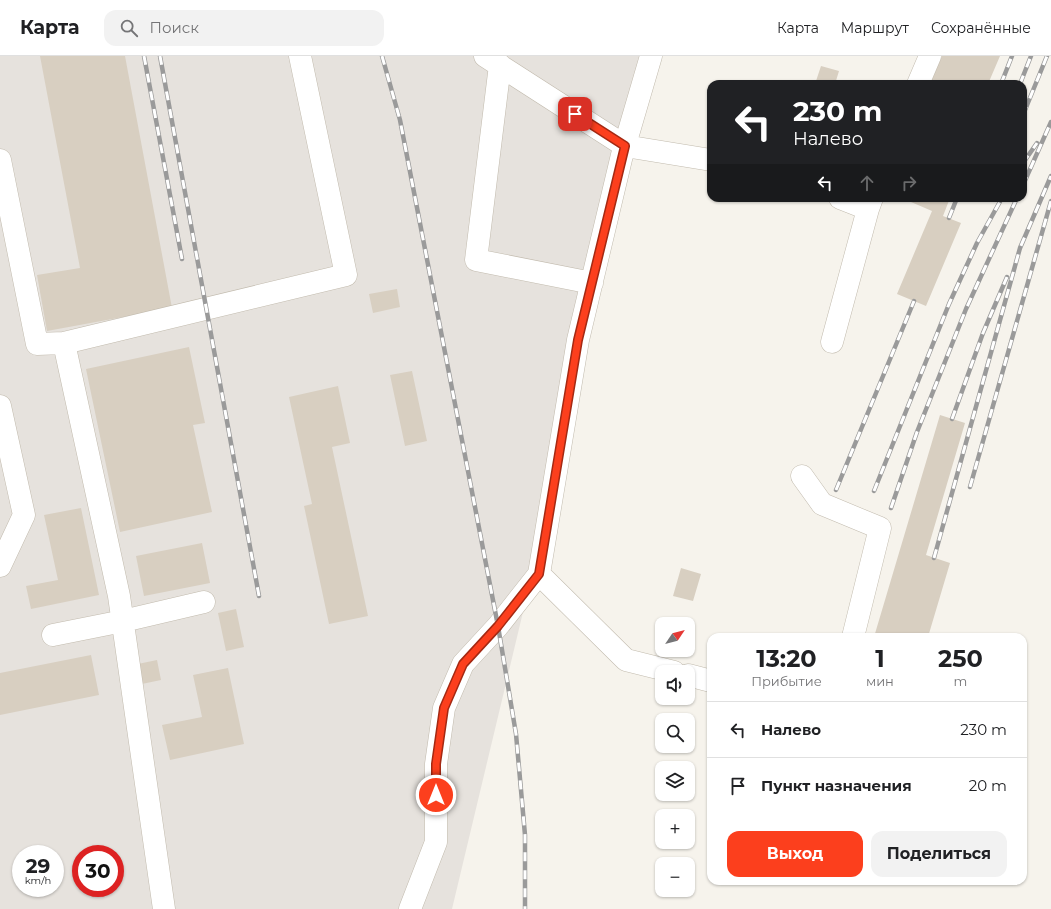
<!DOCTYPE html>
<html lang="ru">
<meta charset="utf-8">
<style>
:root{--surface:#fff;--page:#f2f2f2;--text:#202124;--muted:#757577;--line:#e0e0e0;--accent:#fc3f1d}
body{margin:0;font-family:Montserrat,sans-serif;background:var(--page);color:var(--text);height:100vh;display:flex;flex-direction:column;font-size:15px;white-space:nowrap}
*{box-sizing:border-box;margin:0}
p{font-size:13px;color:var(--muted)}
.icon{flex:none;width:22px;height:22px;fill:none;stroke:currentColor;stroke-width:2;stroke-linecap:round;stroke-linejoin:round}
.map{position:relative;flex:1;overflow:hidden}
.panel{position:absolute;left:707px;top:577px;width:320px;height:252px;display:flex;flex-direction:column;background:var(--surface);border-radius:12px;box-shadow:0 1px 3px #0004}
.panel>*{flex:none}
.top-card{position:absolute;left:707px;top:24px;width:320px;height:122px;border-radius:12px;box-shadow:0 1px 3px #0004;background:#202124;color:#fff;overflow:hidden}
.needle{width:26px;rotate:55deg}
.buttons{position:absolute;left:655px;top:561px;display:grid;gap:8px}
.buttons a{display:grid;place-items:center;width:40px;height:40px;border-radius:8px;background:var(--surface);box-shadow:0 1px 3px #0004;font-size:20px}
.speed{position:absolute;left:12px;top:789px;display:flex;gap:8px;font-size:20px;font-weight:700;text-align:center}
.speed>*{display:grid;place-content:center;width:52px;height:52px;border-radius:50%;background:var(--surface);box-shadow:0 1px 3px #0004;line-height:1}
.speed small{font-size:10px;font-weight:400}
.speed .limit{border:6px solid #d22;background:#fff;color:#111}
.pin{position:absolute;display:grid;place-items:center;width:34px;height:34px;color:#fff;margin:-17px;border-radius:8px;box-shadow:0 2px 6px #0006}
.me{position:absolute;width:44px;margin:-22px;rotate:0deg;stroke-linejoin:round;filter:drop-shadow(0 0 3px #0008)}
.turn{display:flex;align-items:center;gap:14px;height:84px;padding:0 20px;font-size:18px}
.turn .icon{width:52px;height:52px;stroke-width:2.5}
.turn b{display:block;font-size:28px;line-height:34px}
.lanes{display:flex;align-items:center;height:38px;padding:0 20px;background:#0003;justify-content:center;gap:20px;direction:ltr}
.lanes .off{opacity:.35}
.eta{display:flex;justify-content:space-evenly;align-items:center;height:68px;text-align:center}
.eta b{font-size:24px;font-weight:700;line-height:28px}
.primary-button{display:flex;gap:8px;margin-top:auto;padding:8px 20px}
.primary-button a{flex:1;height:46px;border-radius:12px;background:var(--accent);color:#fff;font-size:16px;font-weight:700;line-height:46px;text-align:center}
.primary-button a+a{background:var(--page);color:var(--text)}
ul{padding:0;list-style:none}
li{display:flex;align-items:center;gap:12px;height:56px;padding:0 20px;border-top:1px solid var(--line)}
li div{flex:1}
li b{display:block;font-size:15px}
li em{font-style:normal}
header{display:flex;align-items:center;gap:24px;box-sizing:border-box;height:56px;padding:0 20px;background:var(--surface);border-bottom:1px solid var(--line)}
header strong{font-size:19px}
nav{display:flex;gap:22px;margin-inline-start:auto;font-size:14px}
.search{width:280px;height:36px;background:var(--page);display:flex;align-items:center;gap:10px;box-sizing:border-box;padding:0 14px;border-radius:12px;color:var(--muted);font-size:15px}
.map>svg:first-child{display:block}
</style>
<header>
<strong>Карта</strong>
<div class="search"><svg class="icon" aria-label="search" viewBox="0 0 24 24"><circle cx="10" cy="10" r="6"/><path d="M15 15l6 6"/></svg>Поиск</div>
<nav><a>Карта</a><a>Маршрут</a><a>Сохранённые</a></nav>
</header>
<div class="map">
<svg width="1051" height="853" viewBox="0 0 1051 853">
<rect width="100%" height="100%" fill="#f6f3ec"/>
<path fill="#e6e2dd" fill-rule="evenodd" d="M0,0H656L452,853H0ZM21,798H55V832H21ZM81,798H115V832H81Z"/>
<path fill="#d8cfc1" d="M40,0H125L172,252L47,275L37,219L80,212Z
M942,0H1000L988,28H930Z
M821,10L839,15L835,28H815Z
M904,142H950L943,160L961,167L926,250L897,238L932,155L904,143Z
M397,233L400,251L373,257L369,238Z
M189,291L205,367L193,369L212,456L120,476L86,313Z
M412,315L427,385L405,390L390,319Z
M338,330L350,387L332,391L368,560L329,568L304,450L312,448L289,341Z
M940,359L965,367L926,499L950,507L928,581H874Z
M81,452L99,539L31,553L26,530L58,524L44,459Z
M202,487L210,527L144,540L136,500Z
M681,512L701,518L693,545L673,540Z
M236,553L244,591L226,595L218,557Z
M91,599L99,639L0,659V617Z
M157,604L161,624L137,629L133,609Z
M228,612L244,688L170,704L162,669L202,661L193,619Z"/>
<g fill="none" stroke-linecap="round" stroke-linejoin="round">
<defs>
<path id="minor" d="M485,0L625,90L711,104
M500,9L476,204L592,227
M918,28L930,0
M0,104L37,288L64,287
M840,142L868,153
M832,286L868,153L872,142
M0,350L24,459L0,510
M802,420L822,448L880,472L853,581
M539,518L626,604L674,616
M53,579L123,565L204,546
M688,619L711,625
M164,853L119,540L64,287L346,219L300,0
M410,853L436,786V708L444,652L463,608L498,570L539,518L578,284L622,99L651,0"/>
</defs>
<use href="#minor" stroke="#c2bbae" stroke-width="23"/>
<use href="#minor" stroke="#fff" stroke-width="22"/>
<defs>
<path id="rail" d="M144,0L182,203
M160,0L259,540
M382,0L400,64L498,570L516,678L525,779V853
M1001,28L1012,0
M1020,28L1031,0
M1023,59L1047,0
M1023,107L1037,87
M1023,129L1051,66
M949,162L957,142
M952,363L983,277L1007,221
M970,431L1051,145
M836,434L914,245
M874,435L949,248L977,187L1002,142
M891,452L917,376L966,253L1017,142
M934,502L1020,192L1051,120"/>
</defs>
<use href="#rail" stroke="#9a9a9a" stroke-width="4.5"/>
<use href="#rail" stroke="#fff" stroke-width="3" stroke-dasharray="9" stroke-linecap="butt"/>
</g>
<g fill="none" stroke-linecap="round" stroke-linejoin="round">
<defs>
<path id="route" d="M436,739V708L444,652L463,608L498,570L539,518L578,284L625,90L575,58"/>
</defs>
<use href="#route" stroke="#a42913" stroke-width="10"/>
<use href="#route" stroke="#fc3f1d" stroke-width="7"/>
</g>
</svg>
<div class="buttons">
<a><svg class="needle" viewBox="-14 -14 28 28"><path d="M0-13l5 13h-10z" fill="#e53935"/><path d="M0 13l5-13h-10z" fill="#757577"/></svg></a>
<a><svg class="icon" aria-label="sound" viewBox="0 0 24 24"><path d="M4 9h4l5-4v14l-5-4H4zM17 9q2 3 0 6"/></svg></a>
<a><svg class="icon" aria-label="search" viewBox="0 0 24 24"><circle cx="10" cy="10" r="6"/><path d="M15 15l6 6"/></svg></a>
<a><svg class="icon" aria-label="layers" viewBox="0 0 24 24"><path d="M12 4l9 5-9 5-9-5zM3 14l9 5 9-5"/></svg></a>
<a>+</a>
<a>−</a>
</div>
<div class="speed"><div>29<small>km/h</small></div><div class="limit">30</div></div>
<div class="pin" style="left:575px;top:58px;background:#d93025"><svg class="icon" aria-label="arrive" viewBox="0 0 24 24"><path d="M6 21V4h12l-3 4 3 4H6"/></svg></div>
<svg class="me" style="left:436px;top:739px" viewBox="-20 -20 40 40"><circle r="17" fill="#fc3f1d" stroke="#fff" stroke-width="3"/><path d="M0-11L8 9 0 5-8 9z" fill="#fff"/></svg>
<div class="top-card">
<div class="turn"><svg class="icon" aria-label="left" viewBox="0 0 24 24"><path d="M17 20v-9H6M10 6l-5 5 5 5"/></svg><div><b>230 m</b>Налево</div></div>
<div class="lanes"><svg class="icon" aria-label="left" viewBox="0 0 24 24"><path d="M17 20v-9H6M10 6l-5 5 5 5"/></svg><svg class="icon off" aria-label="ahead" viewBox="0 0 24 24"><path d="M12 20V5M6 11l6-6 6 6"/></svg><svg class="icon off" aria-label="right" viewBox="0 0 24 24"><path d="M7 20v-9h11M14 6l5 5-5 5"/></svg></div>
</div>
<section class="panel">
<div class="eta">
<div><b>13:20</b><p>Прибытие</p></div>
<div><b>1</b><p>мин</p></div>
<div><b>250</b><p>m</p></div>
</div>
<ul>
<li><svg class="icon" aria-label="left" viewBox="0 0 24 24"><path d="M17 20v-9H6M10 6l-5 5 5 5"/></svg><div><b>Налево</b></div><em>230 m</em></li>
<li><svg class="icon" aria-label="arrive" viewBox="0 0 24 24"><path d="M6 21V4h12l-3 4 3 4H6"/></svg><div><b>Пункт назначения</b></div><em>20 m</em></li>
</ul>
<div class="primary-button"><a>Выход</a><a>Поделиться</a></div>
</section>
</div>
